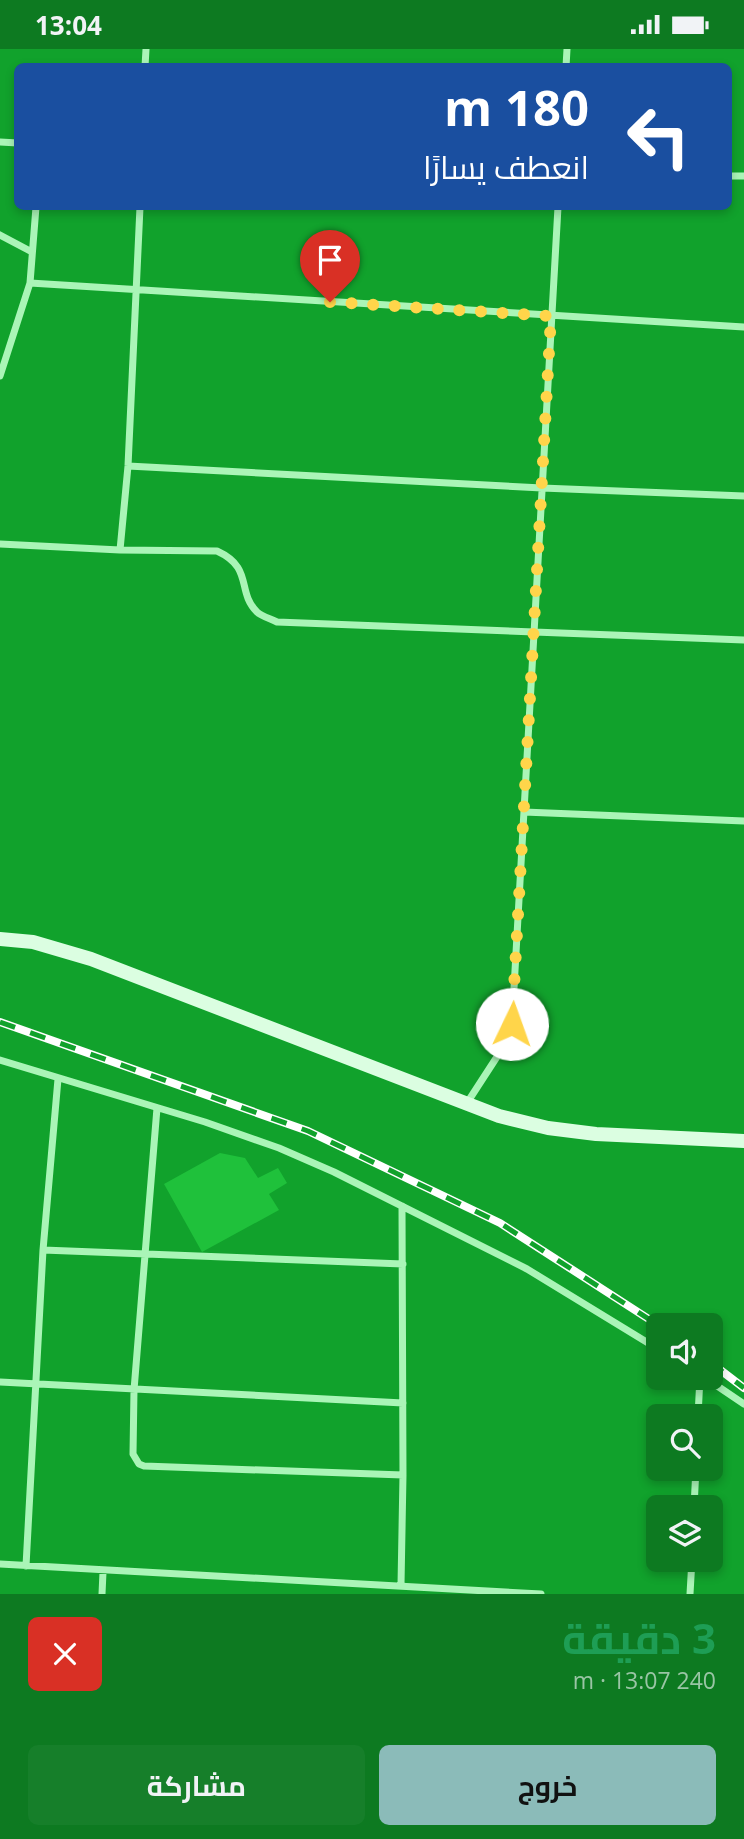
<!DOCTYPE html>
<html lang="ar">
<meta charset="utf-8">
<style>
:root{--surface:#0d7a21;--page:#167f2a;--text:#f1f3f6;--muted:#9ac5a5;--accent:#8bbbb9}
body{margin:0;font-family:"Open Sans",Cairo,sans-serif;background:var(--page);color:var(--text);direction:rtl;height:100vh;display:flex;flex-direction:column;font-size:26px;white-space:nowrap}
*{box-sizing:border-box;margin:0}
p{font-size:23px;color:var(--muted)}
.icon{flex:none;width:38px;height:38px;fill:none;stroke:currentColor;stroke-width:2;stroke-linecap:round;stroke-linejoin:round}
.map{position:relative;height:1545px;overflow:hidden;direction:ltr}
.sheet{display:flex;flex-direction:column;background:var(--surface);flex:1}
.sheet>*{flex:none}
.top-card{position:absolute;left:14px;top:14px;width:718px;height:147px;border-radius:10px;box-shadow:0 4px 10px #0003;direction:rtl;background:#1a4fa0;color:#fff;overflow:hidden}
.fabs{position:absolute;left:646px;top:1264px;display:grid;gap:14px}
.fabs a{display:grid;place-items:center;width:77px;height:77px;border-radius:10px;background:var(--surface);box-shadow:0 4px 10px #0003;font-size:35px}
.pin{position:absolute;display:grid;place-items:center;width:60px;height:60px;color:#fff;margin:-72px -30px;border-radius:50% 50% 50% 0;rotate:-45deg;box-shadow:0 0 7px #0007}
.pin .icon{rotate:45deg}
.me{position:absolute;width:77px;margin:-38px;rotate:3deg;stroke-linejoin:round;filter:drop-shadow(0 0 5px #0008)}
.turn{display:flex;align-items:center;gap:24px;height:147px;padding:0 28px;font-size:32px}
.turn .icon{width:91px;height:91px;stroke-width:2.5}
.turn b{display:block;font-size:49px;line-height:60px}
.round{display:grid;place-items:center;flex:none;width:74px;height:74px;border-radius:10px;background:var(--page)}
.headline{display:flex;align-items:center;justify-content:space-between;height:119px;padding:0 28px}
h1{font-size:42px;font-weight:700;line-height:52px;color:#1e9e55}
.action{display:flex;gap:14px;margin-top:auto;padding:14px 28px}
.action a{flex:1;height:80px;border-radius:10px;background:var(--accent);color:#111;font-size:28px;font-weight:700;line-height:80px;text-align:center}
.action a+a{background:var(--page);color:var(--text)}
.status{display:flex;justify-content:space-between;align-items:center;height:49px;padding:0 35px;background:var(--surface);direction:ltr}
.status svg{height:19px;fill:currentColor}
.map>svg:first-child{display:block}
</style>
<div class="status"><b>13:04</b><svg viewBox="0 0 49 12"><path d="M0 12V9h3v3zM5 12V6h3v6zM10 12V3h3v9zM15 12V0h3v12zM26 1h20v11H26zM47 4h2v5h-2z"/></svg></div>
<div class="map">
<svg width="744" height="1545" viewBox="0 0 744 1545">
<rect width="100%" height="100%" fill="#11a22c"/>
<path fill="#1fc13b" d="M220,1104L245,1109L258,1129L278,1119L287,1134L269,1145L279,1161L202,1203L164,1135Z"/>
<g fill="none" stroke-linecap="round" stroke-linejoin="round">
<path stroke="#aaf5b7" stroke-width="7" d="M145,18L146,0
M566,18L567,0
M0,93L18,94
M728,127H744
M0,186L32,203
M30,234L36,158
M0,327L30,234L744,278
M128,417L542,439L744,447
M0,495L120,501L217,502C254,519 236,542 257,563C261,567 271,570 277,573L744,591
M120,501L128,417L140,158
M524,763L744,772
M0,1011L205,1073L279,1099L334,1123L527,1220L658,1300
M467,1054L504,997L512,975L558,158
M157,1059L134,1341L133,1405L139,1415L144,1417L403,1426
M43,1201L403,1215
M704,1328L744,1355
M0,1333L403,1354
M698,1367L700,1328
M694,1458L696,1419
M0,1515L541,1545
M26,1517L43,1201L58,1030
M401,1536L403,1426L402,1157
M102,1545L103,1523
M690,1545L692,1510"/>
<path stroke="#dbfee1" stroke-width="14" d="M0,890L33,893L91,910L499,1067L548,1079L596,1085L744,1092"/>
<defs>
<path id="rail" d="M0,973L308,1082L500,1174L658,1276
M710,1313L744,1339"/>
</defs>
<use href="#rail" stroke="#fff" stroke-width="8"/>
<use href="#rail" stroke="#11a22c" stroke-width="5" stroke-dasharray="16" stroke-linecap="butt"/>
</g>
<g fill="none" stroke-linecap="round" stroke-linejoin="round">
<path stroke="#ffd54a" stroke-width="12" stroke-dasharray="0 21.6" d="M330,253L551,267L512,975"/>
</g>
</svg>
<div class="fabs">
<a><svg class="icon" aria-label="sound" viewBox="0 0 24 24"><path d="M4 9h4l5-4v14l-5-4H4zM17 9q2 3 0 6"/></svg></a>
<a><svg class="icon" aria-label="search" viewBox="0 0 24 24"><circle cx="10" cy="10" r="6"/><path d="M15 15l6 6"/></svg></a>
<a><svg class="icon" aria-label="layers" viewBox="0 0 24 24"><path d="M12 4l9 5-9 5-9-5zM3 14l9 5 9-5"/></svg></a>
</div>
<div class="pin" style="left:330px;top:253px;background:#d93025"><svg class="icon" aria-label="arrive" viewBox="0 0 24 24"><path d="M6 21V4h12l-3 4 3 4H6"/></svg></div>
<svg class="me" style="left:512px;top:975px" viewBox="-20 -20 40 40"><circle r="19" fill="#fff"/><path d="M0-13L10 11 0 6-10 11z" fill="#ffd54a"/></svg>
<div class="top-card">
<div class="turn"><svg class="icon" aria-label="left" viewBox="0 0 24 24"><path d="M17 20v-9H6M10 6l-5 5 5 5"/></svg><div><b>180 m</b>انعطف يسارًا</div></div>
</div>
</div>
<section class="sheet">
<div class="headline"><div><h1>3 دقيقة</h1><p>240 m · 13:07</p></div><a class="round" style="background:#d93025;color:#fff"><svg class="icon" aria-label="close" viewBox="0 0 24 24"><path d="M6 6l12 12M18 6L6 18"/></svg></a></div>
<div class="action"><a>خروج</a><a>مشاركة</a></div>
</section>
